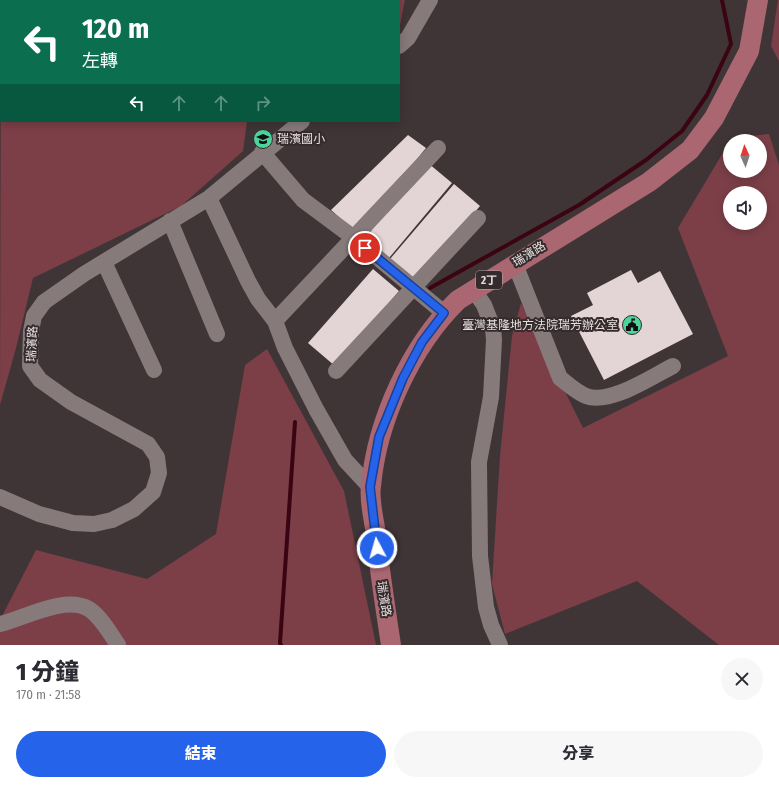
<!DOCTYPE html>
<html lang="zh-TW">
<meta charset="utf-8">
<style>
:root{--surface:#fff;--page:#f7f7f7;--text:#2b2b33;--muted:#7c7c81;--accent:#2563eb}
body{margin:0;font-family:"Fira Sans Condensed","Noto Sans TC",sans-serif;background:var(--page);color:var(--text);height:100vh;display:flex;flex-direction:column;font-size:15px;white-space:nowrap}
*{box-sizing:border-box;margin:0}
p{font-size:13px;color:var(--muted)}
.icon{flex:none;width:22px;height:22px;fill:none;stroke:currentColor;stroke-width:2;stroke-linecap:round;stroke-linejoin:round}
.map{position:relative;height:645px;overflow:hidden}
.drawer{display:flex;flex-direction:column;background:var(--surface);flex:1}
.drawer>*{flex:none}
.top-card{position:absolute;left:0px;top:0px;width:400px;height:122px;box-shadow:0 2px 10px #0003;background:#0b6e4f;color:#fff;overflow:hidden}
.needle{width:26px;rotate:357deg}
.fabs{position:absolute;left:723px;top:134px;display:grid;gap:8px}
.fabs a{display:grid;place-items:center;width:44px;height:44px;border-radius:50%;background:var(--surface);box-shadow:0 2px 10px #0003;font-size:20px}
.pin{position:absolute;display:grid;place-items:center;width:34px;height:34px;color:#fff;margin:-17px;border:2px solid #fff;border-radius:50%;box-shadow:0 1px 4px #0007}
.me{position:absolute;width:44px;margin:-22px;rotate:354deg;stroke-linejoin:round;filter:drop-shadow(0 0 3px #0008)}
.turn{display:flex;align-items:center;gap:14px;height:84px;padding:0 16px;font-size:18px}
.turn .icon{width:52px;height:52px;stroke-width:2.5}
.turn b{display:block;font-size:28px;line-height:34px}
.lanes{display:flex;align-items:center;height:38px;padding:0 16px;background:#0003;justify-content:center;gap:20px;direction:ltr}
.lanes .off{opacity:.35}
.round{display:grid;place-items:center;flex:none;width:42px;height:42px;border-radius:21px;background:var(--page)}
.head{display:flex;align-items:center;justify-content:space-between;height:68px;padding:0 16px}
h1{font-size:24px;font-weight:800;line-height:30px}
.button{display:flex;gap:8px;margin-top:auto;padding:8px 16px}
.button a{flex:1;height:46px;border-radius:24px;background:var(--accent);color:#fff;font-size:16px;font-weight:800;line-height:46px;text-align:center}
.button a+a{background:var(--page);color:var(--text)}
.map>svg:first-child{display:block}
</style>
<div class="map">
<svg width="779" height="645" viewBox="0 0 779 645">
<rect width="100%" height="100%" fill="#403536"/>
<path fill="#7c3f48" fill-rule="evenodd" d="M2,0H262L1,1Z
M353,0H405L399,30V1Z
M778,0H779V61L771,46Z
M1,1V121H247L243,151L181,206L33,278L16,348L0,405Z
M769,134L779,165V645H719L637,581L505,634L492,584L500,456L512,336L521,303L583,428L728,356L678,228L730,141V171H760V141H730L732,138ZM730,193H760V223H730Z
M267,349L344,491L376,645H0V620L36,550L147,579L216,534L245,365Z"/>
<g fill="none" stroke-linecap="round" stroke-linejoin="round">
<path stroke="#3a0412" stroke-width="4" d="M430,288L579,205L646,160L682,131L707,95L731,44L722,0
M281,645L280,643L295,422"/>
</g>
<path fill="#e3d4d5" d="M408,135L426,148L357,233L331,210Z
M428,163L452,183L389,258L365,238Z
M454,184L480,206L416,281L390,259Z
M373,269L399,291L335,366L308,343Z
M631,270L638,283L660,271L693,334L604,380L571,316L593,305L587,293Z"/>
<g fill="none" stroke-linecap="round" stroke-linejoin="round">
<path stroke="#877a7b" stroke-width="16" d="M399,46L408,38L430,0
M262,152L303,200L354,238L444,313
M209,198L248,281L258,299L275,321L285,348L316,409L345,460L370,487
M170,221L217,334
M104,262L154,370
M515,264L560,378C568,384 576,392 586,396C610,405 651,377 673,366
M473,289L484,305L493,328L494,340L491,397L479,462L480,556L486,607L491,625L500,645
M275,321L438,148
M336,371L478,218
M0,497L39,514L73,523L94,524L112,520L134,509L153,492L159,473L157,457L148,444L71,402L40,380L30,366L31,331L34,316L44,302L84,274L209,198L302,121
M0,624C25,618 65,595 89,609C101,617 110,633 118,645"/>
<path stroke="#aa6771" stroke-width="20" d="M391,645C385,606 379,567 375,528C373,515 369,499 371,486C377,420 411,346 458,300L649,182L690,150L714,118L749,51L758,0"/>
</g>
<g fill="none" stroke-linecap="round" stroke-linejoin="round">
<defs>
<path id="route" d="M365,248L444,313L422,342L403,378L379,437L370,487L377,548"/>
</defs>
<use href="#route" stroke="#184099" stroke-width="10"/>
<use href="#route" stroke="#2563eb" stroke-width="7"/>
</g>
<defs>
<symbol id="school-disc" viewBox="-11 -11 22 22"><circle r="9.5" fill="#4bd49b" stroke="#352b2c"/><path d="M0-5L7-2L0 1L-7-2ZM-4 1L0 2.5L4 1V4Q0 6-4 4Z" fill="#111"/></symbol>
<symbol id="civic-disc" viewBox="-11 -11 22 22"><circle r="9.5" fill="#4bd49b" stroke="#352b2c"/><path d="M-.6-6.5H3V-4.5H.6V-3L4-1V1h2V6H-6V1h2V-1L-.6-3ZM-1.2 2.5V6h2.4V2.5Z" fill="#111"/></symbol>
</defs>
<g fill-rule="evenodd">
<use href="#school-disc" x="252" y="128" width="22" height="22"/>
<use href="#civic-disc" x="621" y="314" width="22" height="22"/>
</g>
<g text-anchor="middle" stroke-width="4" stroke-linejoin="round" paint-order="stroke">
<rect fill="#352b2c" stroke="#b1a9a9" stroke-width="1" x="476" y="271" width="26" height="18" rx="3"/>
<g font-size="11" font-weight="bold" fill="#e6dfdf">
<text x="489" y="284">2丁</text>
</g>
<g font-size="12" fill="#e6dfdf" stroke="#352b2c" text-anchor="start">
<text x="277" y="143">瑞濱國小</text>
<text x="618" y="329" text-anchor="end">臺灣基隆地方法院瑞芳辦公室</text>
</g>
<g font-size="12" fill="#e6dfdf" stroke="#352b2c">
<text transform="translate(529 254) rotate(-32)" y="4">瑞濱路</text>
<text transform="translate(32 344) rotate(-87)" y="4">瑞濱路</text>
<text transform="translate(384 599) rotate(81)" y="4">瑞濱路</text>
</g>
</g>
</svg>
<div class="fabs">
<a><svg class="needle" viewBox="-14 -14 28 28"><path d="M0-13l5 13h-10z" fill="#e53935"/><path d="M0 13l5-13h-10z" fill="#7c7c81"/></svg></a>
<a><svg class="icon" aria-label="sound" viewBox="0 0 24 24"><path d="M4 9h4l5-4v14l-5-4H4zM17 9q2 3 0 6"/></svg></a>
</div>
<div class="pin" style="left:365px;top:248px;background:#d93025"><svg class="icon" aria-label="arrive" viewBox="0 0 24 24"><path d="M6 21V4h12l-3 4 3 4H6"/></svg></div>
<svg class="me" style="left:377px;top:548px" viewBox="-20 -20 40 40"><circle r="17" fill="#2563eb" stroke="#fff" stroke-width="3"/><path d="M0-11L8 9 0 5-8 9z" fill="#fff"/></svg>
<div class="top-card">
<div class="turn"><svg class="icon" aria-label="left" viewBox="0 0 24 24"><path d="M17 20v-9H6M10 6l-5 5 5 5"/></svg><div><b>120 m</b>左轉</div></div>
<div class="lanes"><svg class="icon" aria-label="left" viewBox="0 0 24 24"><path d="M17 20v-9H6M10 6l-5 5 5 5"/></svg><svg class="icon off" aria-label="ahead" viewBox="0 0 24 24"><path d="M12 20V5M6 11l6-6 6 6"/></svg><svg class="icon off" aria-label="ahead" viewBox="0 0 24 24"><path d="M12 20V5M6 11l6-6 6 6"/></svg><svg class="icon off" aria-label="right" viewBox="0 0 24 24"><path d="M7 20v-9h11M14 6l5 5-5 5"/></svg></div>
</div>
</div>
<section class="drawer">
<div class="head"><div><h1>1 分鐘</h1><p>170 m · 21:58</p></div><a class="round"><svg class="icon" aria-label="close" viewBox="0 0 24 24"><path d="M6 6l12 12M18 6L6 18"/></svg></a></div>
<div class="button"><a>結束</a><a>分享</a></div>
</section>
